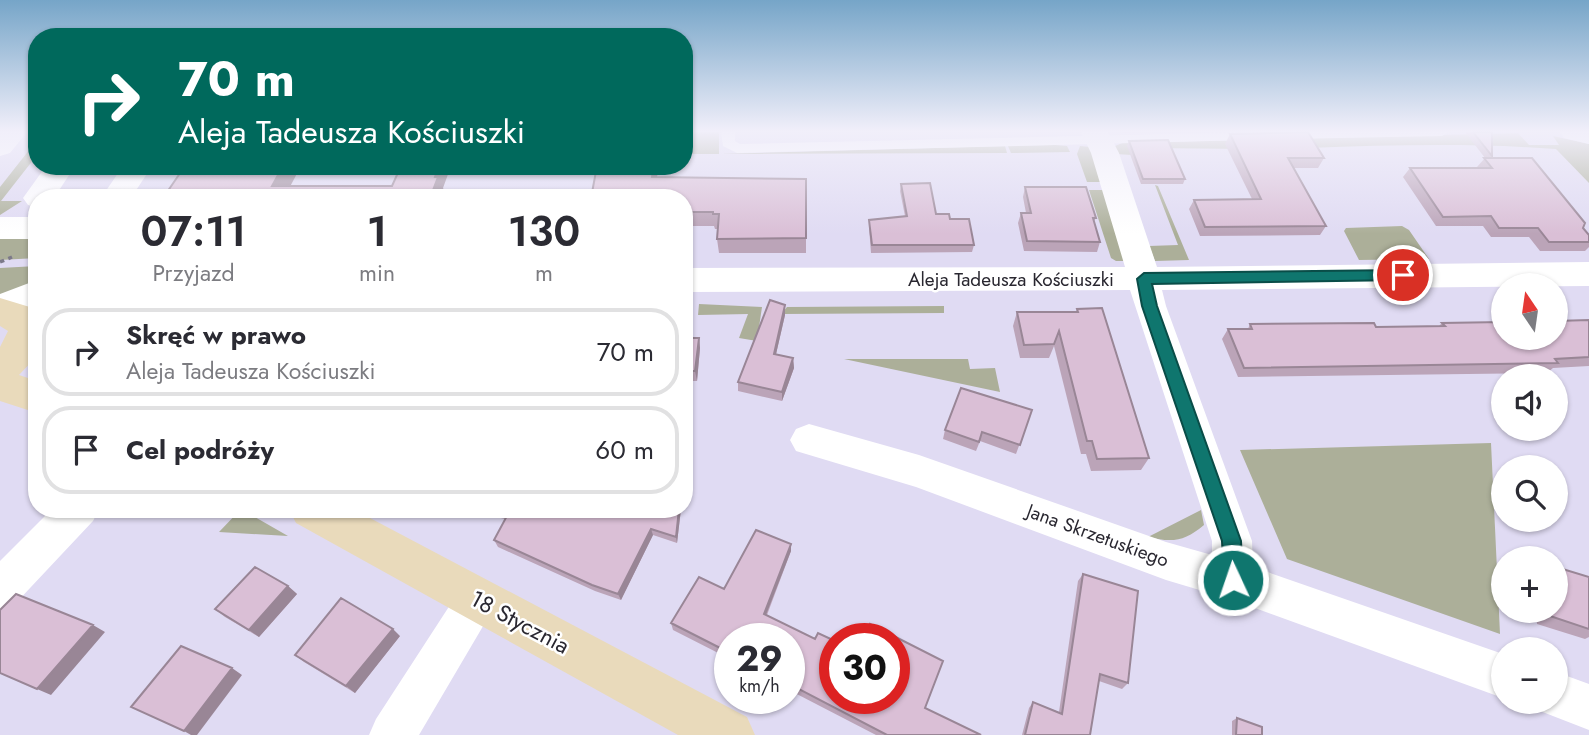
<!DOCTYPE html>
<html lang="pl">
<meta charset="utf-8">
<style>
:root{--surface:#fff;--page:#f7f7f7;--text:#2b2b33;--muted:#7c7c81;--line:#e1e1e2}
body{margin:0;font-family:Jost,sans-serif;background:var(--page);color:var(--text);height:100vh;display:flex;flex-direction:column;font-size:26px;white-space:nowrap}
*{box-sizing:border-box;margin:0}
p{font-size:23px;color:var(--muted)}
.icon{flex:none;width:38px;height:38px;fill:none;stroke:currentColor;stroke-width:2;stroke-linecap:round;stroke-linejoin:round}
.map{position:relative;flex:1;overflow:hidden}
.drawer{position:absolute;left:28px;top:189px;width:665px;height:329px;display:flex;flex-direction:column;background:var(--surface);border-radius:28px;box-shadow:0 2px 5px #0004}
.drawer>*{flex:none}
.top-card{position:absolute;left:28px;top:28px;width:665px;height:147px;border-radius:28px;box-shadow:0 2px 5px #0004;background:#00695c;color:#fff;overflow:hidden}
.needle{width:46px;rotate:347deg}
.fabs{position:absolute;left:1491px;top:273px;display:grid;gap:14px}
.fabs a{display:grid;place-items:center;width:77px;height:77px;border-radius:50%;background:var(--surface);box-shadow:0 2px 5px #0004;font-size:35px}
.speed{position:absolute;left:714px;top:623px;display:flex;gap:14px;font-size:35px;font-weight:700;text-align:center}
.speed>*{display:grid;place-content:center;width:91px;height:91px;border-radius:50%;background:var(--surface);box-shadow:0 2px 5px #0004;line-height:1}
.speed small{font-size:18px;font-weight:400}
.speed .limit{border:10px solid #d22;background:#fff;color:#111}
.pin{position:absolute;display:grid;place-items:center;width:60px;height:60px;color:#fff;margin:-30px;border:4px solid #fff;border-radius:50%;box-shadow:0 2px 7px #0007}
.me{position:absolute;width:77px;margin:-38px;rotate:357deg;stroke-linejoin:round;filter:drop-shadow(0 0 5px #0008)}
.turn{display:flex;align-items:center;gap:24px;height:147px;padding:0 35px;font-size:32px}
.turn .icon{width:91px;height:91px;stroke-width:2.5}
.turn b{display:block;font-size:49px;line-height:60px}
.eta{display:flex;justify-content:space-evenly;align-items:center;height:119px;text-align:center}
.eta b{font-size:42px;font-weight:600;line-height:49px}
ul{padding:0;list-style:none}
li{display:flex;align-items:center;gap:21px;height:88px;margin:0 14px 10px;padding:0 21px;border:4px solid var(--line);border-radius:28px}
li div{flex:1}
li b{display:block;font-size:26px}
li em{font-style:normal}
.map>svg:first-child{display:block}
</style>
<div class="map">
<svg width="1589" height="735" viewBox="0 0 1589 735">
<rect width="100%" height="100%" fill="#e0dbf3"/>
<path fill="#acaf99" d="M684,132H719V154L1005,146L1007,153L684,154Z
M1518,133L1529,145H1559L1553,136L1589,144V183L1556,149C1473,143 1392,145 1308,148C1255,150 1201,148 1147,148L1149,156L1116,154L1113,147L1122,143Z
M37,140V155L1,201H22L0,215V187Z
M1055,145L1067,146L1070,152L1011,153L1008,146Z
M1080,146L1090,147L1102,182H1087L1077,154Z
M1155,185L1158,186L1189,260L1155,261L1149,246L1178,245Z
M1089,190H1105L1127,261H1116L1111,258Z
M1402,226L1409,230L1429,259L1359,260L1344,231L1346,228Z
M37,237V258L0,260V239Z
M37,266V281L0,300V268Z
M699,304L762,307L757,341L739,338L748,314L698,315Z
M944,306V313L781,314L787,307Z
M844,359H968L970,369L995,368L1000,392Z
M1491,443L1500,634L1287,559L1240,450Z
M241,509L288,536L219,532Z
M1201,510L1204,525C1185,541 1173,543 1148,537Z"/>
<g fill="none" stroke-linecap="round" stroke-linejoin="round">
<path stroke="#7c7989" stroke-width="3.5" stroke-dasharray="4.5 4.5" stroke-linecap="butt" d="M0,262L12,257"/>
<path fill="#fff" fill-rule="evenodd" d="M721,132H735V141L740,144L1250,132L1257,136L1250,140L737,153L723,146Z
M1283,132H1449L1442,136L1288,139L1283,138Z"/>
<path fill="#fff" fill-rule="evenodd" d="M0,132H27L10,153L0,156Z
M1081,132H1108L1119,153L1157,267L1589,262V286L1162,290L1166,306L1252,541L1253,567L1503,654V698L1233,600L1166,580L916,487L796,451L790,440L796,429L809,424L919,455L1166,542L1212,555V541L1130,290L684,292V268L1125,267L1091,153Z
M1560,132H1589V144L1564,138Z
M46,166H75L54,198H37V208L28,205L23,198Z
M123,166H152L131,198H101Z
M0,217H37V239H0Z
M37,280V306L0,320V294Z
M52,509H99L93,521L15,604L0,610V561Z
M478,579L493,585L499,599L419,735H369L376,719L463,585Z
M1556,672L1589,684V730L1540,711L1536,702H1556Z"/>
<path fill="#e9dabb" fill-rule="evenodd" d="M0,298L33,308L37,315V356L19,375L37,381V413L0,401V347L8,331L0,326Z
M289,509H353L747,717L755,735H678L296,523Z"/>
</g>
<path fill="#bba4b8" d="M1122,132H1161L1122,133Z
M1465,132H1492V156L1491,158L1583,228L1589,235V247L1585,251H1540L1529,237H1491L1483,226H1436L1403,177L1410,168L1477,167L1485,158Z
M1230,134L1324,158L1318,168H1293L1326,226L1320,235L1200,236L1189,209L1194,200L1252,199L1225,144Z
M1129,141L1185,179L1183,184H1141L1127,146Z
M597,166H659L657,177L806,179V253H719L717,239L718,229H715L714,226H684V198Z
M901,184L936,214L950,219L974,245L972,252L871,253L869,227V220L905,216L900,191Z
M1025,187L1096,218L1094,221L1100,242L1097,252L1024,251L1018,223L1021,213H1026L1023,197Z
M785,305V315L776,354L793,358L794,368L782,401L738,391V382Z
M1077,309L1149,458L1141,470L1091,471L1086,454H1081L1054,346L1049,358H1020L1013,326L1017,312H1076Z
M1589,320V366L1553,368L1547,373L1238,377L1222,339L1228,329H1248L1250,324L1376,327L1439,326L1442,323Z
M684,338H699L700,348L697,381H684Z
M1032,410L1016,454L980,441L976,451L943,439L945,430Z
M482,509H681L677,543L653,535L621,600L595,591L498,547L494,540L505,519L484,514Z
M791,544V551L767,615L925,708L981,735H876L789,690V639H730V659L673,630L671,623Z
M1083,574L1128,683L1122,689L1099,681L1090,735H1022L1029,708L1033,702L1059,712L1078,581Z
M1589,577V637L1585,639L1537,624L1536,611H1556Z
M288,586L297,594L259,637L225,617L215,609Z
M400,636L355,693L304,662L295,655Z
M1237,718L1262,735H1232V721Z"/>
<path fill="#998696" d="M283,166H301L284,198L272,186Z
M439,166H451L443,188L445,192L442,198H430L435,177Z
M654,166H659L654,192L652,177Z
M785,305V315L774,363V354Z
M699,338L700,348L697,381L695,371Z
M793,358L794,368L782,401V392Z
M685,457L687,464L684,483V466Z
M679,509H681L677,543L676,537Z
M651,529L653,535L621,600L618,594Z
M791,544V551L764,620V614Z
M288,586L297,594L259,637L249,630Z
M93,625L105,632L51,695L37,689Z
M393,629L400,636L355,693L346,686Z
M232,668L242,675L197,735H191L184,731Z"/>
<path fill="#dabfd6" stroke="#998696" stroke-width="2" d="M1308,132L1324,158H1288L1326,226L1205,227L1194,200L1261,199L1230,134Z
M1473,132H1492V156Z
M1168,140L1185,179H1143L1129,141Z
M1484,158H1532L1585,223L1583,228L1589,235V242H1549L1538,228H1499L1491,216L1443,217L1410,168H1492Z
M185,166H283L272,186H392L401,166H439L435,177H438L430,198H163Z
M597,166H654L652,177L806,179V238L717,239L719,214H713V212H684V198H591Z
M930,183L936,214H949L950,219H969L974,245H872L869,220L907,216L901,184Z
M1025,187H1086L1096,218H1093L1100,242L1027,241L1021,213H1031Z
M770,300L785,305L774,354L793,358L782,392L738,382Z
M1102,308L1149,458L1097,459L1092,441H1087L1059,331L1054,344L1024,345L1017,312H1078L1077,309Z
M1589,320V357L1555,359L1558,363L1244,368L1228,329H1252L1250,324L1374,323L1376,327L1445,326L1442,323L1503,322V338H1556V321Z
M684,338H699L695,371H684Z
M961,388L1032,410L1020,445L982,432L979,442L945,430Z
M489,509H679L676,537L651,529L618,594L592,585L494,540L508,514Z
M756,530L791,544L764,614L815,639L818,633L835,641V698H894V639H864L870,624L943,661L925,708L981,735H887L789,684V639H730V653L671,623L699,577L724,589Z
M255,567L288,586L249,630L215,609Z
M1556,567L1589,577V629L1550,616V611H1556Z
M1083,574L1138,591L1128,683L1100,674L1090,735H1025L1033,702L1062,714Z
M16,594L93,625L37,689L0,673V610Z
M341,598L393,629L346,686L295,655Z
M181,646L232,668L184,731L131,707Z
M1237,718L1262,727V735H1236Z"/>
<linearGradient id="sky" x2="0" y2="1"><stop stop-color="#76a5c8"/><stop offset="0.56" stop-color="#f1effa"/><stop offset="1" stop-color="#f1effa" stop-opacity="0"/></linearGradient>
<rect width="1589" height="234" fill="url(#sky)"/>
<path fill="#0f766e" stroke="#0a4d48" stroke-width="2" d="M1403,270L1411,275L1403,280L1152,284L1157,306L1241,541L1243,580L1240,586L1233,589L1227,586L1224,580L1222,541L1142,306L1137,279L1144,273Z"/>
<g text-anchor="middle" stroke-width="5" stroke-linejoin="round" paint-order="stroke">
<g font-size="19" fill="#292730" stroke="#fff">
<text x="1011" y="286">Aleja Tadeusza Kościuszki</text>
<text transform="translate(1098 535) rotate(20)" y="7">Jana Skrzetuskiego</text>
</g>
<g font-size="23" fill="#292730" stroke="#fff">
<text transform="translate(520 622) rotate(28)" y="8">18 Stycznia</text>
</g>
</g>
</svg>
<div class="fabs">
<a><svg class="needle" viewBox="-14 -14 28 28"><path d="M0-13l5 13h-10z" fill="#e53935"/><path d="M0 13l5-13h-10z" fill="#7c7c81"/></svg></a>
<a><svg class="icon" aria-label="sound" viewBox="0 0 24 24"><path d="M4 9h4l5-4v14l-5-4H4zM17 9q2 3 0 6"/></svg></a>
<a><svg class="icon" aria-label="search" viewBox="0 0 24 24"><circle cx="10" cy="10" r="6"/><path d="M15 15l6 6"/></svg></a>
<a>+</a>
<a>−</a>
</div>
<div class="speed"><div>29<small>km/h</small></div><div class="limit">30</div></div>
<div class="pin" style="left:1403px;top:275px;background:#d93025"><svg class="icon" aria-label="arrive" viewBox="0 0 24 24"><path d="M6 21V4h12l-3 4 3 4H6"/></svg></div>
<svg class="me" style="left:1233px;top:580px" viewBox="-20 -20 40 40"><circle r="17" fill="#0f766e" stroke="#fff" stroke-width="3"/><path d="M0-11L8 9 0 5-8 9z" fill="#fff"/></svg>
<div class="top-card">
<div class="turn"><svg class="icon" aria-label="right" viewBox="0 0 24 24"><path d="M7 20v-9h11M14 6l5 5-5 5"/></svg><div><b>70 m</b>Aleja Tadeusza Kościuszki</div></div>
</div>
<section class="drawer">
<div class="eta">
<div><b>07:11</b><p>Przyjazd</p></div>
<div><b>1</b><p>min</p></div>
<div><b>130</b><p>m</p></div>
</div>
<ul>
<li><svg class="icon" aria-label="right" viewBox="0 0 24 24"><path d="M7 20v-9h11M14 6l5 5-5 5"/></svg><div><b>Skręć w prawo</b><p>Aleja Tadeusza Kościuszki</p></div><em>70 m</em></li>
<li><svg class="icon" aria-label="arrive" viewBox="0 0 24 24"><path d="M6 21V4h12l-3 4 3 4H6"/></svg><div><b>Cel podróży</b></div><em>60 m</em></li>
</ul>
</section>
</div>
